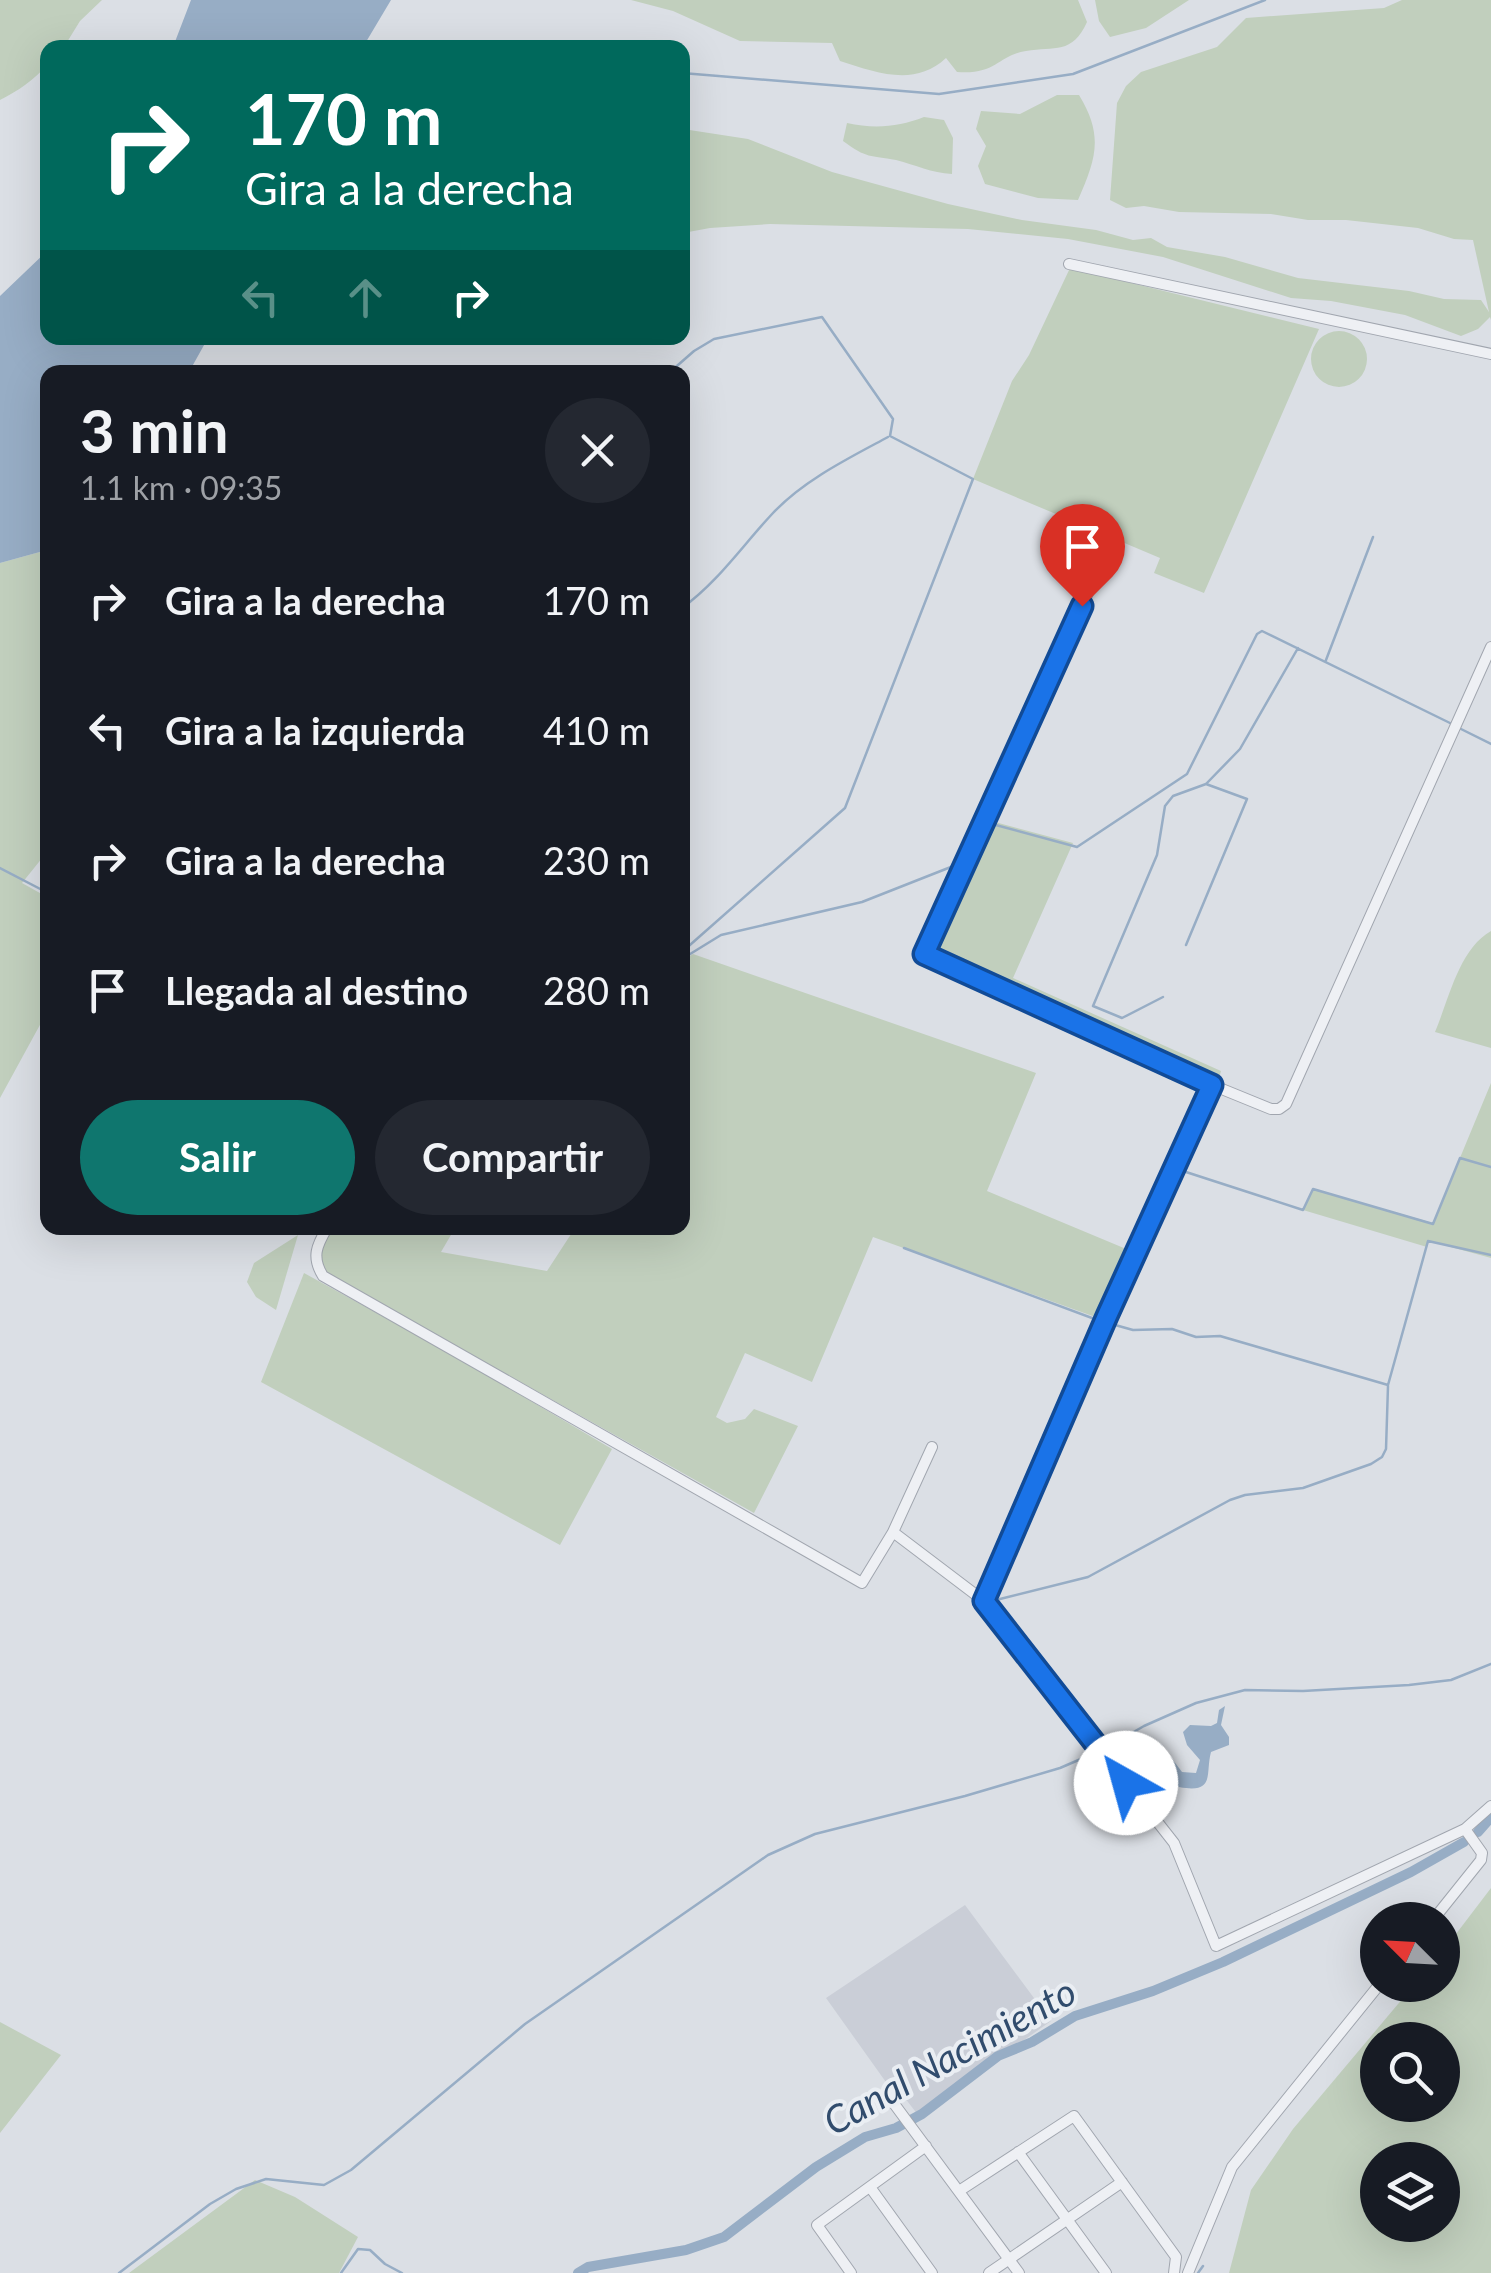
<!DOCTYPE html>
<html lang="es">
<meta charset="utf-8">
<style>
:root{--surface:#171b24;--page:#242831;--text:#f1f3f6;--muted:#9ea1a6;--accent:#0f766e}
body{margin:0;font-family:Lato,sans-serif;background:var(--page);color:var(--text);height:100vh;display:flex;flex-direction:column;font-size:38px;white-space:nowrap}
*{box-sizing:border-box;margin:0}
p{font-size:32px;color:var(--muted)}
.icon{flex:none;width:55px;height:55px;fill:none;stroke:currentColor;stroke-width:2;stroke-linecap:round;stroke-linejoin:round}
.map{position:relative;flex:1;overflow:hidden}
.side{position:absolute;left:40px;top:365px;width:650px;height:870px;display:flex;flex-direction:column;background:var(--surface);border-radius:20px;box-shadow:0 10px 40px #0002}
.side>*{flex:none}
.hud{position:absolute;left:40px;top:40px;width:650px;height:305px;border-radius:20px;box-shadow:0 10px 40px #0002;background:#00695c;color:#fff;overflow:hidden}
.needle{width:65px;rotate:294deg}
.tools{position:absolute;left:1360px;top:1902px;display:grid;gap:20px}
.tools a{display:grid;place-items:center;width:100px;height:100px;border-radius:50%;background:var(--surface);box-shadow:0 10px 40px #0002;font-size:50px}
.pin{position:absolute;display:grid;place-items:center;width:85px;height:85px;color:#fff;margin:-102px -42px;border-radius:50% 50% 50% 0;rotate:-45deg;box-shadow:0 0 10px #0007}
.pin .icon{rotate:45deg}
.me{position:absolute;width:110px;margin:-55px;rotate:322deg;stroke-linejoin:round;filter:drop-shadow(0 0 8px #0008)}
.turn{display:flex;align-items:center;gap:35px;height:210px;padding:0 40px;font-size:45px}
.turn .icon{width:130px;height:130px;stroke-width:2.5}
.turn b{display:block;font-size:70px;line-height:85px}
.lanes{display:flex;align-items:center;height:95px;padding:0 40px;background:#0003;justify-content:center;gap:50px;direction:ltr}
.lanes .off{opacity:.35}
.round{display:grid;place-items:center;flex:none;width:105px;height:105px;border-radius:52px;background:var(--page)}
.headline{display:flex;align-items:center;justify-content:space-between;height:170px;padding:0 40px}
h1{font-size:60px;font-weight:700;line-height:75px}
.cta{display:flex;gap:20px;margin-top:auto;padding:20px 40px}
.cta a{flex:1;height:115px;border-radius:60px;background:var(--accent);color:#fff;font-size:40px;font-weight:700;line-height:115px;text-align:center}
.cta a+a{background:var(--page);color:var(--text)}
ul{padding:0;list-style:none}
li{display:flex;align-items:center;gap:30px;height:130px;padding:0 40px}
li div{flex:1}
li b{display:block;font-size:38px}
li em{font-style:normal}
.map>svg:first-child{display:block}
</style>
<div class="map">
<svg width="1491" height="2273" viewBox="0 0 1491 2273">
<rect width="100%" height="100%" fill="#dbdfe5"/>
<path fill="#caced7" d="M965,1905L1051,2021L918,2115L898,2089L893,2092L826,1998Z"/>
<path fill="#c1cfbd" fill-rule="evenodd" d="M0,0H102L80,21L64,47L48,48L47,65C34,80 18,91 0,100Z
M631,0H1078L1087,22C1072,55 1055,46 1026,51C998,55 997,75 957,72L946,58C915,87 877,73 840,61L832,43L740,41L673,11Z
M1095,0H1189L1146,28L1110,37L1099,21Z
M1402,0H1491V320L1490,317L1478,329L1461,336L1405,315L1331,301L1291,298L1163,257L1068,239L968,229L770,224L710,228L683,233V129L748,139L832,172L948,204L1022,220L1096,230L1133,240L1151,238L1167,247L1225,257L1298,278L1409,291L1444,299L1481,300L1489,312L1473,240L1454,239L1418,228L1346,220H1308L1271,214L1179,212L1144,206L1126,208L1110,200L1117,103L1126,86L1141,72L1217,47L1246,18L1384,8Z
M1057,95H1079C1104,136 1096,159 1078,200L1038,198L985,184L978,166L986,146L976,129L981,111L1020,114Z
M924,117L944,120L953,138L952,174C931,173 916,165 896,160C870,155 867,159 843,141L847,123C874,129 899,127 924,117Z
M1070,268L1319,329L1204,593L1154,573L1160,558L973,479L1012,381L1029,355Z
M1311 359a28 28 0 1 1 56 0a28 28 0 1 1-56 0Z
M47,550V852L22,883L47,897V1012L0,1098V563Z
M991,821L1073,843L1013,978L1221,1071L1218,1082L930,950Z
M1491,931V1048L1435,1032C1449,999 1459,949 1491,931Z
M693,954L1036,1073L987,1191L1131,1251L1101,1319L873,1237L812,1382L745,1353L716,1417L727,1423L745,1419L754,1409L798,1426L754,1513L326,1273L319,1251L332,1228H455L441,1252L547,1271L575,1228H682V961Z
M1491,1083V1258L1429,1241L1427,1247L1303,1210L1313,1189L1433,1223Z
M298,1235L276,1310L256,1297L247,1282L254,1263Z
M304,1273L453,1355L612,1449L560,1545L261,1382Z
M1491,1888V2273H1229L1251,2190L1293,2129L1414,1985H1442L1443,1951ZM1378,2040H1442V2105H1378ZM1378,2160H1442V2225H1378Z
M0,2022L61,2055L0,2133Z
M255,2180L295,2197L358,2237L339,2273H129Z"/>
<path fill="#97adc5" d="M191,0H391L363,47H173Z
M47,251L48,338H208L189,372H48L47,550L0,563V296Z
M1225,1706L1221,1725L1229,1737V1745L1211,1752C1205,1774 1216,1794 1179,1787L1146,1763L1149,1751L1161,1744L1182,1772L1196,1773L1200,1760L1187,1745L1183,1732L1190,1725L1211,1726L1217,1723L1219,1710Z"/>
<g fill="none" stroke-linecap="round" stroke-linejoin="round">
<path stroke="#97adc5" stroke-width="2.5" d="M364,41L437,48
M682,73L939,94L1073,74L1265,0
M670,372L694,351L714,339L822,317L893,419L890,436L973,479L845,808L682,952
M682,608C718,582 743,545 773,513C804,480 849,458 888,437
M1326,660L1373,537
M1461,729L1491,744
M992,824L1077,847L1187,774L1257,634L1262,631L1452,724
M0,868L48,893
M1186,945L1247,799L1206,784
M682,959L721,935L862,902L961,863
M1163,997L1122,1018L1093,1006L1157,855L1165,806L1173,796L1206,784L1240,749L1298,648
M1186,1172L1303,1210L1313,1189L1433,1224L1460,1158L1491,1167
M904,1248L1100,1321
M1108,1323L1133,1330L1172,1329L1196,1337L1220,1336L1388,1385L1428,1241L1491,1255
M1000,1599L1088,1577L1230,1500L1245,1495L1303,1488L1371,1464L1382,1457L1386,1449L1388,1386
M1104,1749L1144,1726L1196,1703L1245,1690L1303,1691L1409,1685L1451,1680L1491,1664
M119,2273L210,2204L236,2189L266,2179L324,2185L351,2170L525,2024L768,1855L815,1834L965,1796L1060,1768L1097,1752
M341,2273L358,2249L370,2250L385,2264L402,2273
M1198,2273L1203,2266"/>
<path stroke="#97adc5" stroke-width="10" d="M1478,1832L1491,1817
M578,2273L588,2267L686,2250L724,2237L816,2167L865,2137L896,2128L922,2114L998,2056L1032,2042L1075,2016L1153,1991L1223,1962L1411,1872L1464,1842"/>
<defs>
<path id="minor" d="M1069,264L1491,354
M1098,571L924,954L1212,1085L1107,1316L984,1601L1174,1843L1216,1946L1465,1829L1491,1806
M1212,1085L1271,1109H1279L1286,1104L1491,647
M327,1228C317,1245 311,1257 323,1276L862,1583L893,1532
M932,1447L893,1532L984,1601
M1433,1920L1481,1860L1482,1853L1465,1829
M895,2105L1019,2273
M1018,2152L1106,2273
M870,2187L932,2273
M959,2191L1074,2116L1176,2257L1174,2273
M851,2273L817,2225L926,2146
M989,2273L1122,2182
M1188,2273L1232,2167L1379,1985"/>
</defs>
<use href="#minor" stroke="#a1a6af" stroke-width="12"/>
<use href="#minor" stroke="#eef0f4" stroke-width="10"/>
</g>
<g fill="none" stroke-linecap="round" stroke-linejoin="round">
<defs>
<path id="route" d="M1082,606L924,954L1212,1085L1107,1316L984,1601L1126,1783"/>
</defs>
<use href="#route" stroke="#114b97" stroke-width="25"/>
<use href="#route" stroke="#1a73e8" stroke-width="18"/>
</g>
<g text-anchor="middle" stroke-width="8" stroke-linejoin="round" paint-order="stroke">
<g font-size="38" font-style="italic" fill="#314c6d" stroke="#eaeef3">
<text transform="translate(950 2057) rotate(-29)" y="13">Canal Nacimiento</text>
</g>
</g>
</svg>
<div class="tools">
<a><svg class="needle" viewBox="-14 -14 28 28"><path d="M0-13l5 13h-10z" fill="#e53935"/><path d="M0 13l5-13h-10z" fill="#9ea1a6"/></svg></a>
<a><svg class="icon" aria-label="search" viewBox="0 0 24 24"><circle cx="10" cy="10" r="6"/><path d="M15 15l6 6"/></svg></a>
<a><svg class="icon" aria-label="layers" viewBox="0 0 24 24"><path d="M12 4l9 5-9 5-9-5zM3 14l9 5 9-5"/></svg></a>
</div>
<div class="pin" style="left:1082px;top:606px;background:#d93025"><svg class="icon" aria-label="arrive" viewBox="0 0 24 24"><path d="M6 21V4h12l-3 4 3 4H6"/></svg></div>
<svg class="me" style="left:1126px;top:1783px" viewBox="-20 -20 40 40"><circle r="19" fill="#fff"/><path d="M0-13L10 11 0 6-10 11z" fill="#1a73e8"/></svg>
<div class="hud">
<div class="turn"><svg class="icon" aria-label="right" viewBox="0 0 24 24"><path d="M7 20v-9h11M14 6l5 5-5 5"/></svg><div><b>170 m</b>Gira a la derecha</div></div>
<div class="lanes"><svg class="icon off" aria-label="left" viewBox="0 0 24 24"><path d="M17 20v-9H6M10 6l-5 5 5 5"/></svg><svg class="icon off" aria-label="ahead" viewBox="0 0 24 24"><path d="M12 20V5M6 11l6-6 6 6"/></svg><svg class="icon" aria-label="right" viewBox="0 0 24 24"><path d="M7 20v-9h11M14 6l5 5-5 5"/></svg></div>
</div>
<section class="side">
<div class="headline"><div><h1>3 min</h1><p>1.1 km · 09:35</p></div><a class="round"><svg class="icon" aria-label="close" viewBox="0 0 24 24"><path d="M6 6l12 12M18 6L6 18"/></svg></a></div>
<ul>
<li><svg class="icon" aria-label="right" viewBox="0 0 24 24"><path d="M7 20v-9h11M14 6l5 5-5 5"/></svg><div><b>Gira a la derecha</b></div><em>170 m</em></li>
<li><svg class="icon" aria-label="left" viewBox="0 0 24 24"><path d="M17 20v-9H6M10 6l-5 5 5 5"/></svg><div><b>Gira a la izquierda</b></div><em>410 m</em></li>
<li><svg class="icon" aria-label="right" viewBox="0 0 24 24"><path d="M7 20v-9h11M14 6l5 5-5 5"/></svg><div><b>Gira a la derecha</b></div><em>230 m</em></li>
<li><svg class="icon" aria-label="arrive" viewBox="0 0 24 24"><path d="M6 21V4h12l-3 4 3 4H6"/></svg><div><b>Llegada al destino</b></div><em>280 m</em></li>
</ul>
<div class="cta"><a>Salir</a><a>Compartir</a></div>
</section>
</div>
